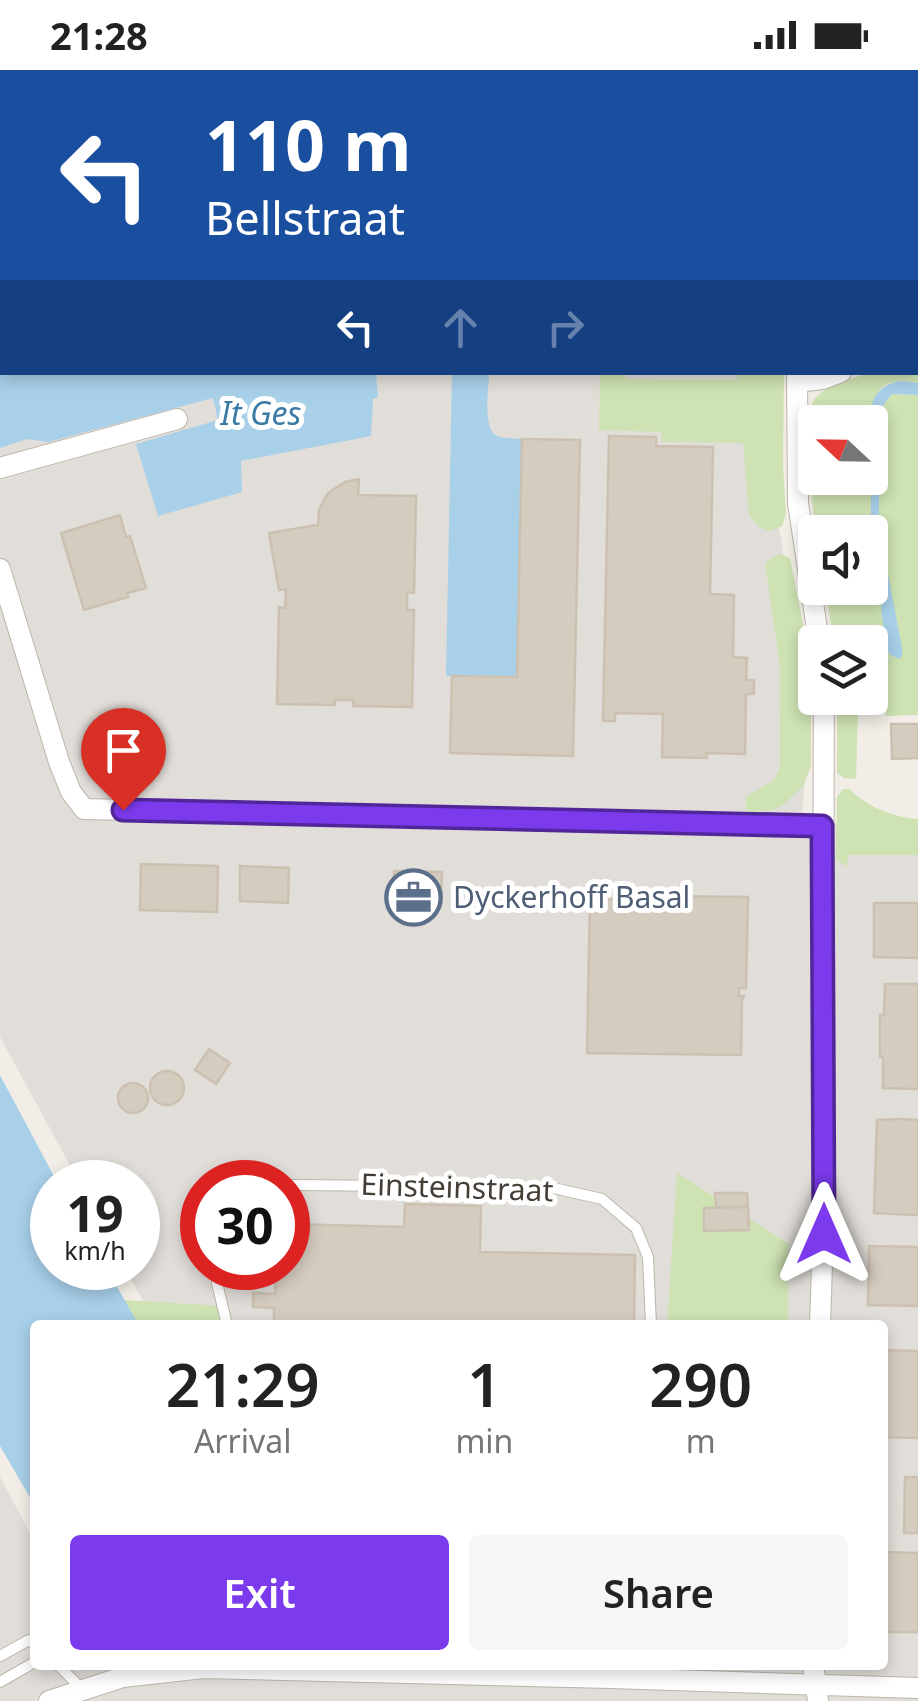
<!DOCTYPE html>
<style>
:root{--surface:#fff;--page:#f6f6f6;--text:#222;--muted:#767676;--accent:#7c3aed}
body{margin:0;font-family:"Noto Sans",sans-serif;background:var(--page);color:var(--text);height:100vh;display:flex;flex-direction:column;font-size:38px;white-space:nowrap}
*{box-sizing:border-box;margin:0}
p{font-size:32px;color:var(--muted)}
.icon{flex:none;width:55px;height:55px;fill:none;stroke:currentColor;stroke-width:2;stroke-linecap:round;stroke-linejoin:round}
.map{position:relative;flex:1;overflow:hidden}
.panel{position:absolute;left:30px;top:1250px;width:858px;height:350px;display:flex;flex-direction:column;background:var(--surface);border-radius:10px;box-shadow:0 5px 15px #0003}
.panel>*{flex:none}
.guide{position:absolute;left:0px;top:0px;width:920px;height:305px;box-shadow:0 5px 15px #0003;background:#1a4fa0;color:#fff;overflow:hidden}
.needle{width:65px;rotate:292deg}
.buttons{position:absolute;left:798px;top:335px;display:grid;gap:20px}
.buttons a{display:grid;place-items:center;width:90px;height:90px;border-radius:10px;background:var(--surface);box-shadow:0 5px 15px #0003;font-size:50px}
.speed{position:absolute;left:30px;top:1090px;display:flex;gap:20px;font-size:50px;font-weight:700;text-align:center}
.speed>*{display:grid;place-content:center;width:130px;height:130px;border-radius:50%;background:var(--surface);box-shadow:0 5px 15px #0003;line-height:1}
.speed small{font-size:25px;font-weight:400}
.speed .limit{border:15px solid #d22;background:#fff;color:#111}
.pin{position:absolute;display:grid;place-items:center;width:85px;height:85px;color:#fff;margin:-102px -42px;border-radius:50% 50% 50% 0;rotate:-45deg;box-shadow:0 0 10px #0007}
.pin .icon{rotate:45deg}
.me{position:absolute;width:110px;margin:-55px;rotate:0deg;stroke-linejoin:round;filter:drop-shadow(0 0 8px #0008)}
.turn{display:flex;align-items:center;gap:35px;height:210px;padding:0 40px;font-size:45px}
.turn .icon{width:130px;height:130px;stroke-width:2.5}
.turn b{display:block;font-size:70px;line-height:85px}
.lanes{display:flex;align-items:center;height:95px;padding:0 40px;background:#0003;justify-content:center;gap:50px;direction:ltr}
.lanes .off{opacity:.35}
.eta{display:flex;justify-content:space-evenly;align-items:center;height:170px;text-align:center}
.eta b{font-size:60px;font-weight:600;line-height:70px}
.cta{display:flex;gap:20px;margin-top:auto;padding:20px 40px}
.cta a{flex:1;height:115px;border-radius:10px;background:var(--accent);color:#fff;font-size:40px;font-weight:600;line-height:115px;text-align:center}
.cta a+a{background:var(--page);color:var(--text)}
.status{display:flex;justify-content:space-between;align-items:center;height:70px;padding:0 50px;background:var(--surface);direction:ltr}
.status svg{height:28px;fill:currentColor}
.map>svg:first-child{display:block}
</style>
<div class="status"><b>21:28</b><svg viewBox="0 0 49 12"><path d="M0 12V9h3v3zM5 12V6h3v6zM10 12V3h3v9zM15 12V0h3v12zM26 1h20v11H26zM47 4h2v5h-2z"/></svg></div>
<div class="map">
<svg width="918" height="1631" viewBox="0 0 918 1631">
<rect width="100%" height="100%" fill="#f2eee7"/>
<path fill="#e1ddd8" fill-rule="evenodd" d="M0,0H918V72V2H2V274L0,275Z
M260,303H764L777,446L786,499L805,709L802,744L859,761L918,765V1631H0V1407L35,1472V1595H882V1255H156L125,1198H138V1112H79L0,967V376ZM202,1112H288V1198H202Z"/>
<path fill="#cee2b3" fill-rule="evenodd" d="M918,301V313C904,311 890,309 879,320V385L883,335L891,324L918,325V645L886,646L885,629H858L857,636L837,635V628H870V572H834L825,518H870V462H815V465L809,389L811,336C818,317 852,307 872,303C887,300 906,304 918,301ZM815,352H870V408H815Z
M600,303H625L626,309L737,310L738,303H784L783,395L786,444L782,456L769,461L759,457L749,444L743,373L662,372L661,362L599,360Z
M779,484L790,488L808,579L811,618V696L803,716L783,735L772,740L750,743L746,740V727L774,710L780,698V596L765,493Z
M837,639L858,640L856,709L844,708L837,703Z
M843,719H850C865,736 895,748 918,749V785H848L847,797L836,789L837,727Z
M677,1103L789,1174L788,1255H667Z
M124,1230L222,1236V1255H139Z"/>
<path fill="#a8d0e9" d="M2,274V302L376,303L378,327L373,329L371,366L241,391L242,422L158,446L136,374L218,350L213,328L48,372L27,369L0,378V275Z
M452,303H489C489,318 482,359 497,366C504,369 514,368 522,369L517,607L446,606Z
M901,311L918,313V325L892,324L883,335L879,385V445L875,449L871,446V338C875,321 884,314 901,311Z
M884,482L902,578V586L899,589L889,584L882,547L876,484Z
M0,1005L57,1112H52V1198H106L139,1255H35V1436L0,1376Z"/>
<path fill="#d5ccc0" stroke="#ccc1b1" stroke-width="2.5" d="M0,0H31L36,2H2V125L0,124Z
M609,366L656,367V376L713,377L710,524L734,525L733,587L747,588L746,610H754V624H746L745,684L706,683L707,688L662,687L663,644L615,643V651H603Z
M522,369L580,370L573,686L450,683L452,606L517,607Z
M359,409L358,425L416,426L414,523L407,522V540H414L412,637L353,636V630H335V635L277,634L279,537L285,538L286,519L279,520L269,463L318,455L319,440L328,423L345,412Z
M120,445L126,467L130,466L146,518L127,523L128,527L84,540L61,463Z
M891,654H918V688L892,689Z
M141,794L218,796L217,842L140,840Z
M240,796L289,798L288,833L240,831Z
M394,801L442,802L441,837L393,836Z
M657,826L748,827L746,918H739V926H744L742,929L741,985L587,983L590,829L646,830L649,827V833H656Z
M874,833H918V888L874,887Z
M885,914H918V1019L883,1018V987H880V945H884Z
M209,979L230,993L216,1014L195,1000Z
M150 1018a17 17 0 1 1 34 0a17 17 0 1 1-34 0Z
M118 1028a15 15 0 1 1 30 0a15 15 0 1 1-30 0Z
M901,1049L918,1050V1145L874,1143L877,1050Z
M715,1123H747L748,1137H716Z
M405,1134L481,1136L480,1182L635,1185L634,1255H274V1238L253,1237V1223L275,1224L276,1198H288V1154L404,1157Z
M748,1137L749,1160L704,1161V1138Z
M869,1176L918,1177V1236L868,1235Z
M882,1280L918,1281V1368L882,1367Z
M905,1407H918V1463H904Z
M882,1482L918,1483V1562H882Z"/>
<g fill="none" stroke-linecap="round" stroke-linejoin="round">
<defs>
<path id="service" d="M288,1115L549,1117L602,1129L636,1158L648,1187L651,1255
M218,1198L217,1213L227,1255
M0,1586L29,1570L35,1574
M58,1595L82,1619
M0,1612L35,1592"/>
<path id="minor" d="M807,2L808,0
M797,302L798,433L819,572
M797,312L823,309L841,302
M0,398L177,349
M0,499L59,692L71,722L84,739L822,756
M820,1255C828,1046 822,837 824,628
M813,1595L818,1631
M49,1631L123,1607L203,1598L610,1608L918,1618"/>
</defs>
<use href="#service" stroke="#bcb5aa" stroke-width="12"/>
<use href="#minor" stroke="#bcb5aa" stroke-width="22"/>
<use href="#service" stroke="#fff" stroke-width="10"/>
<use href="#minor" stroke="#fff" stroke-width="20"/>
</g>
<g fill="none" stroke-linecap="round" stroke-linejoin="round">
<defs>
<path id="route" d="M123,740L822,756L824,1164"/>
</defs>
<use href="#route" stroke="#51269a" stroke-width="25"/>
<use href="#route" stroke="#7c3aed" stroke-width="18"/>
</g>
<defs>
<symbol id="office-ring" viewBox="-11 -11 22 22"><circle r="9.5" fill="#fff" stroke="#5c6f8a" stroke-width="1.5"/><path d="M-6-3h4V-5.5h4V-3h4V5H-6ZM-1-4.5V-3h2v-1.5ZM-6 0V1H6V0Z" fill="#5c6f8a"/></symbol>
</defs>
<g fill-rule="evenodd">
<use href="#office-ring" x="382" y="796" width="63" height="63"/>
</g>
<g text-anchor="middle" stroke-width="10" stroke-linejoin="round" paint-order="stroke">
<g font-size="30" fill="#4e5e75" stroke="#fff" text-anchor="start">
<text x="453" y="838">Dyckerhoff Basal</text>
</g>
<g font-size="30" fill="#443e36" stroke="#fff">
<text transform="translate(457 1118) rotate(2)" y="10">Einsteinstraat</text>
</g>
<g font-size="32" font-style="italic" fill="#3a7ba6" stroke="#fff">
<text x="261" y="355">It Ges</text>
</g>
</g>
</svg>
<div class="buttons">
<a><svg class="needle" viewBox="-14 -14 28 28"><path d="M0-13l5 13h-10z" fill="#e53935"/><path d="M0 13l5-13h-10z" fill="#767676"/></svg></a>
<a><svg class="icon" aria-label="sound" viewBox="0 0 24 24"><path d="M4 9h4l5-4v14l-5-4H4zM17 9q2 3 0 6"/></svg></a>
<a><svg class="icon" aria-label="layers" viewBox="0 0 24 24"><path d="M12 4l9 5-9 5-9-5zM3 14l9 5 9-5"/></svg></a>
</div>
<div class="speed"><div>19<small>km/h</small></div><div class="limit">30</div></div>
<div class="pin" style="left:123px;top:740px;background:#d93025"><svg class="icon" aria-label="arrive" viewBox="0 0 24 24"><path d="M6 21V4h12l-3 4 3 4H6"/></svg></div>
<svg class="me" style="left:824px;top:1164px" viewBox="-20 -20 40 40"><path d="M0-17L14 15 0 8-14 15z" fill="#7c3aed" stroke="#fff" stroke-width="4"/></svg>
<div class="guide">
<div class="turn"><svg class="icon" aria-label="left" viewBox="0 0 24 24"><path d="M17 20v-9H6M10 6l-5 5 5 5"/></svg><div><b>110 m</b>Bellstraat</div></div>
<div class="lanes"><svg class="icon" aria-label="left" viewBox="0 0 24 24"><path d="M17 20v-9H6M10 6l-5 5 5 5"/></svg><svg class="icon off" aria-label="ahead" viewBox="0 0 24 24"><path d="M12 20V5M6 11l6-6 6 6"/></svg><svg class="icon off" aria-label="right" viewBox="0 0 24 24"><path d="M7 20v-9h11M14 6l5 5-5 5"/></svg></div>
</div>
<section class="panel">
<div class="eta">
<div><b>21:29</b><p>Arrival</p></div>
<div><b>1</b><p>min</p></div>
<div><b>290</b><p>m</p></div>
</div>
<div class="cta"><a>Exit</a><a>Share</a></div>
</section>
</div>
